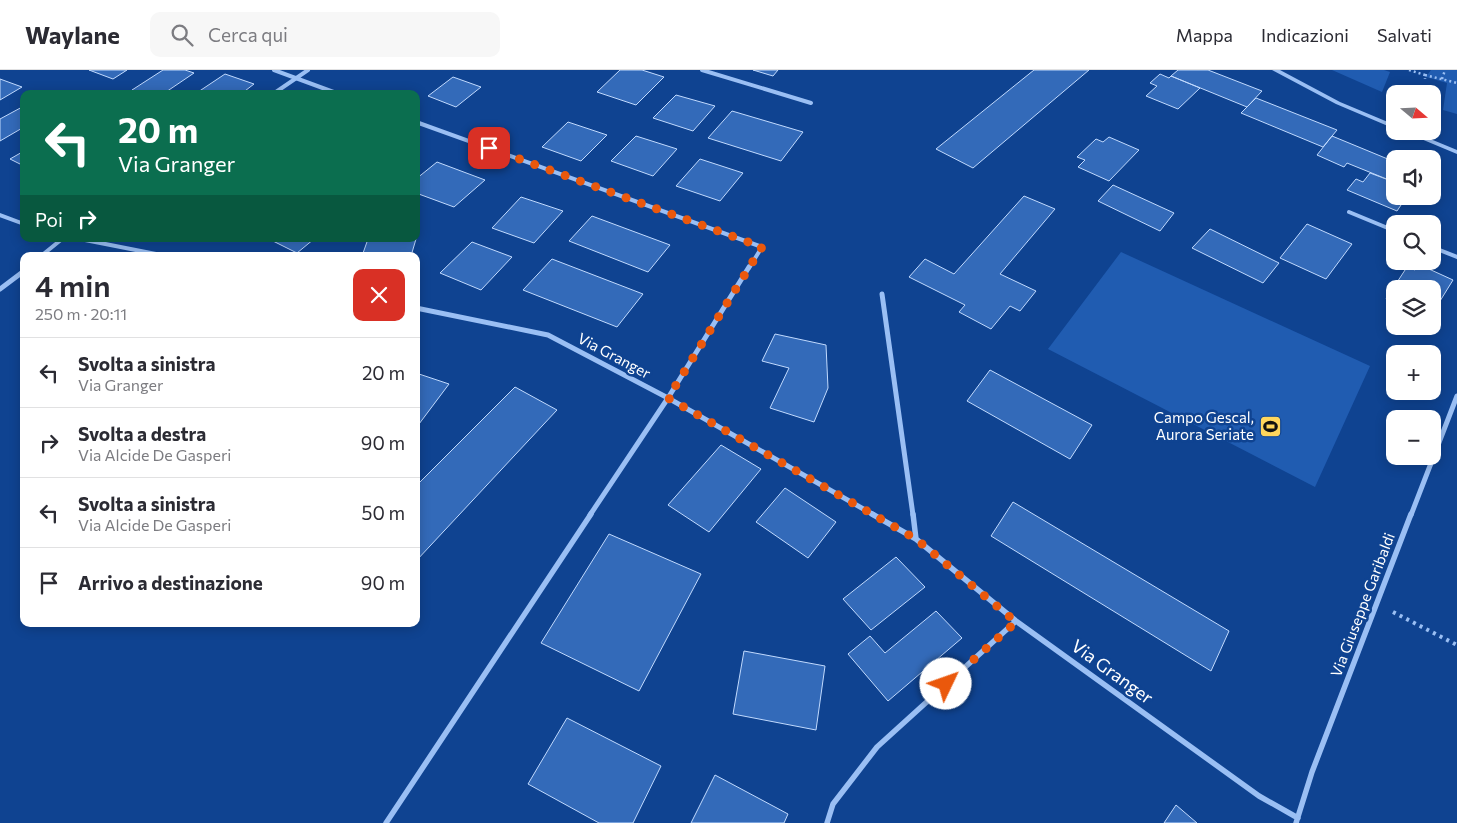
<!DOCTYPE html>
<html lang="it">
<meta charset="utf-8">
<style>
:root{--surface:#fff;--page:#f7f7f7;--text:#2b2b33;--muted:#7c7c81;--line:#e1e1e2}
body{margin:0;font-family:Commissioner,sans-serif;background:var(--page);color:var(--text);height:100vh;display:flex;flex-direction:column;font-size:19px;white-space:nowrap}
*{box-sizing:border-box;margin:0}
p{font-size:16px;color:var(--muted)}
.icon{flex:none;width:28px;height:28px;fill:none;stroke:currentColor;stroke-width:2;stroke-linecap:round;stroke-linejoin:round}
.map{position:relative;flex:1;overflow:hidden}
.panel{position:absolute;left:20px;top:182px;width:400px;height:375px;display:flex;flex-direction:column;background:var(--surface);border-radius:10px;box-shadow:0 2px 12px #0003}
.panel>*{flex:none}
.guide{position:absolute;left:20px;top:20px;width:400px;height:152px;border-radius:10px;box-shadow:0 2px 12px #0003;background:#0b6e4f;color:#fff;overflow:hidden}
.needle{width:32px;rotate:109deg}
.buttons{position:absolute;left:1386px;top:15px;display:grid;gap:10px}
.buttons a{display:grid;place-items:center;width:55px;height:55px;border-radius:10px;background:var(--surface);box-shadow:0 2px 12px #0003;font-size:25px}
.pin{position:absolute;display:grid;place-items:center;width:42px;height:42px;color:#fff;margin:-21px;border-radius:10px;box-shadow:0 2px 8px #0006}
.me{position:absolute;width:55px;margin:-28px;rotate:48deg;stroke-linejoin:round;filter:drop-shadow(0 0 4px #0008)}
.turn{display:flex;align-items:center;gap:18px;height:105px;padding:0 15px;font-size:22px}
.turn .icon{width:65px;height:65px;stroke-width:2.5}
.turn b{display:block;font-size:35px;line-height:42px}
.then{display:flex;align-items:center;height:48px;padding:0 15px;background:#0003;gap:10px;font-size:19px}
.round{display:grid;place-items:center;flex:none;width:52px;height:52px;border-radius:10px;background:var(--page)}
.overview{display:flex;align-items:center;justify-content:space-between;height:85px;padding:0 15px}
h1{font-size:30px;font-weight:600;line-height:38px}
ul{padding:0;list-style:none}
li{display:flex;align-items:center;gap:15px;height:70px;padding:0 15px;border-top:1px solid var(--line)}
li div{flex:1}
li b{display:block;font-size:19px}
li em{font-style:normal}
header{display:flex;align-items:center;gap:30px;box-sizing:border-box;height:70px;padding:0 25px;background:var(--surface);border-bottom:1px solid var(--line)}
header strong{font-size:24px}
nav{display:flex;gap:28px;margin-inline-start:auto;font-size:18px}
.search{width:350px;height:45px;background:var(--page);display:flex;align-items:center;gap:12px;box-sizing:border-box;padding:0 18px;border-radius:10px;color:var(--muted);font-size:19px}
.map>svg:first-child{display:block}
</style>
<header>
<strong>Waylane</strong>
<div class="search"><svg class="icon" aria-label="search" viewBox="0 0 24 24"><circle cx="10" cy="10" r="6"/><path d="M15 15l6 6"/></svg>Cerca qui</div>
<nav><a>Mappa</a><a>Indicazioni</a><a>Salvati</a></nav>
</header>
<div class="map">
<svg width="1457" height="753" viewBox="0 0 1457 753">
<rect width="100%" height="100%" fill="#0f4391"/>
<path fill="#205cb1" d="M1332,0H1384L1390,2L1382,22Z
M1431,0H1457V44L1443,40L1447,13L1426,7Z
M1121,182L1370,296L1315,417L1048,279Z"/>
<path fill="#336ab9" stroke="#c1dafe" d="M89,0H127L113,9Z
M163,0H185L194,3L163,24H142L132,20Z
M620,0H642L664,7L636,35L597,22Z
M753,0H778L773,6Z
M1034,0H1089L973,98L936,79Z
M1178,0H1208L1262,21L1247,37L1171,6Z
M225,4L254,14L241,24H195Z
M1160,4L1169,8L1171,6L1200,18L1178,39L1146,26L1157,16L1150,13Z
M453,7L481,17L456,37L428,26Z
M0,9L22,17L0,30Z
M676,25L715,36L693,61L653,48Z
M1256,28L1337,60L1323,77L1241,43Z
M24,36V57L0,71V49Z
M732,41L803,62L781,91L708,68Z
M568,52L607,65L581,91L542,77Z
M636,66L677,79L653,106L611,91Z
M1332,66L1395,92L1394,112L1347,93L1344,97L1317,85Z
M1109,67L1139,80L1109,111L1078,97L1085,90L1077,87L1096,69L1103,72Z
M24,81V96L10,89Z
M700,89L743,103L720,131L676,116Z
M437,92L485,110L454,137L416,123V109Z
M1370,103L1394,112L1391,117L1395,118V126H1407L1397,141L1347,120L1356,109L1363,112Z
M1113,115L1174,143L1160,161L1098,131Z
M1024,126L1055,139L1000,204L1036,221L1020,241L1010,236L991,259L959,242L965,235L909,207L925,189L954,204Z
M521,127L563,141L534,173L492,158Z
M592,146L670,175L648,202L569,171Z
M1307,154L1352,174L1326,209L1280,188Z
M1210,159L1279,193L1263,213L1192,178Z
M269,169H314L297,183Z
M368,169H416L411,186H362Z
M472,172L512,187L481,220L440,203Z
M552,189L643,224L617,257L523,220Z
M1418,194L1453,210L1432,244V219H1395V242L1389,239L1393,233L1386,229L1407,197L1415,200Z
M775,264L826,275L828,318L814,352L770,338L789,298L762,291Z
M990,300L1092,355L1070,389L967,331Z
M416,303L449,314L416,358Z
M515,317L557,340L416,491V416Z
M721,375L761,399L709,462L668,435Z
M785,418L836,452L808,488L756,452Z
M1013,432L1229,561L1211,601L991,466Z
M609,464L701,504L639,621L541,573Z
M896,487L925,517L871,560L843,529Z
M936,541L962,568L888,631L848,584L870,566L885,583Z
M744,581L825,596L816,660L733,644Z
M567,648L661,696L633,753H599L528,714Z
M715,705L788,744L784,753H691Z
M1176,735L1197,753H1164Z"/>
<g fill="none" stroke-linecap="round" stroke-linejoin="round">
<path stroke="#9abff4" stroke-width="2.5" stroke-dasharray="2 3" stroke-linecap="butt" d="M1409,0L1425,5V9
M1425,5L1457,13
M1442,9L1445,0"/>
<path stroke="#9abff4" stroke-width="4" stroke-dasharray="3 4.5" stroke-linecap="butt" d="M1393,542L1457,575"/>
<path stroke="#9abff4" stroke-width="4" d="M274,0L339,24
M702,0L811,33
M273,24L308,0
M416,52L762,177L749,198
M1349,142L1395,161
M0,145L24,154
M80,169L166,186
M1432,177L1457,187
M41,186L62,169"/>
<path stroke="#9abff4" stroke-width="5" d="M0,219L24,201
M882,224L913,445
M416,238L548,265L668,328L874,445
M590,445L668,328L749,197
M1411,445L1457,326"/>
<path stroke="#9abff4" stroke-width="5.5" d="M872,444L916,469L1016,551L1259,726L1298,748
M913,444L916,469
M386,753L591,444
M827,753L833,734L877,677L1016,551
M1296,753L1312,702L1411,444"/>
<path fill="#9abff4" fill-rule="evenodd" d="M1272,0H1280L1340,32L1395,55V59L1336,34Z
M1402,61H1411L1457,80V84Z"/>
</g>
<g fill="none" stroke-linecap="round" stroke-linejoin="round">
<path stroke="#ea580c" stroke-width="9" stroke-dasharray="0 16.2" d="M489,78L762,177L668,328L916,469L1016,552L946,614"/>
</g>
<defs>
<symbol id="stadium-square" viewBox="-11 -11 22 22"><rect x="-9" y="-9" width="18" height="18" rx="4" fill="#ffd65c" stroke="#0f4391"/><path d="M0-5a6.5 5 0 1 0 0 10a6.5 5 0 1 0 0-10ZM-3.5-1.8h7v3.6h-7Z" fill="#111"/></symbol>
</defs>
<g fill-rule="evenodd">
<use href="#stadium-square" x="1258" y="344" width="25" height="25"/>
</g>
<g text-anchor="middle" stroke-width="5" stroke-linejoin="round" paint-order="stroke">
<g font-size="15" fill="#fff" stroke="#0f4391">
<text transform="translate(614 286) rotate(28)" y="5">Via Granger</text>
<text transform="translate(1363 535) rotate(-69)" y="5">Via Giuseppe Garibaldi</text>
</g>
<g font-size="15" fill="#fff" stroke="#0f4391" text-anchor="end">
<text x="1254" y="353">Campo Gescal,<tspan x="1254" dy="17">Aurora Seriate</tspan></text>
</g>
<g font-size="18" fill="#fff" stroke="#0f4391">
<text transform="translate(1112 602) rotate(36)" y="6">Via Granger</text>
</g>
</g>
</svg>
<div class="buttons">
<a><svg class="needle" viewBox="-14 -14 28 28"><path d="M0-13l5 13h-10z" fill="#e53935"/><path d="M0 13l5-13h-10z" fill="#7c7c81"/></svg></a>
<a><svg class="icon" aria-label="sound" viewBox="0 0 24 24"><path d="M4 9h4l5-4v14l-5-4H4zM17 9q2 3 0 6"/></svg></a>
<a><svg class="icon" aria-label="search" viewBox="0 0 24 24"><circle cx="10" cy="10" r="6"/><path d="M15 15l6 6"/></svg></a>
<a><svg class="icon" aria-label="layers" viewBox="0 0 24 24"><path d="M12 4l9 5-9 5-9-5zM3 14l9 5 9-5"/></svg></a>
<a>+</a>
<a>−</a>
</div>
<div class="pin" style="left:489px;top:78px;background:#d93025"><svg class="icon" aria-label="arrive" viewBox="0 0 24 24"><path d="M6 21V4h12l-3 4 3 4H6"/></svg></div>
<svg class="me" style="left:946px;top:614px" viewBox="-20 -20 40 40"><circle r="19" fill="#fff"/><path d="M0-13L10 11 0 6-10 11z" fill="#ea580c"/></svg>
<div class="guide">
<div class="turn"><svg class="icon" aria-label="left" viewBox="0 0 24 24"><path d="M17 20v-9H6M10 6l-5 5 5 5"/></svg><div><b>20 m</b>Via Granger</div></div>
<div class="then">Poi<svg class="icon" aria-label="right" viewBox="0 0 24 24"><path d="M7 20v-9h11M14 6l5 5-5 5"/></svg></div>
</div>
<section class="panel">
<div class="overview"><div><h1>4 min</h1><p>250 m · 20:11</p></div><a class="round" style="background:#d93025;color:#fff"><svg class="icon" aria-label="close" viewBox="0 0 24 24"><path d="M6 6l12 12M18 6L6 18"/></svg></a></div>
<ul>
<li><svg class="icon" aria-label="left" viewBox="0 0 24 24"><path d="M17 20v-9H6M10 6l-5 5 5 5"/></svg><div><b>Svolta a sinistra</b><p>Via Granger</p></div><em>20 m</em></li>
<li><svg class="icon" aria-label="right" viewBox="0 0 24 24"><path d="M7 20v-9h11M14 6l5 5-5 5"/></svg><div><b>Svolta a destra</b><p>Via Alcide De Gasperi</p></div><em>90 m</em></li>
<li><svg class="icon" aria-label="left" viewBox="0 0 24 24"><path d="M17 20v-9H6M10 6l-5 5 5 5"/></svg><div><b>Svolta a sinistra</b><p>Via Alcide De Gasperi</p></div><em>50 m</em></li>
<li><svg class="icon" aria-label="arrive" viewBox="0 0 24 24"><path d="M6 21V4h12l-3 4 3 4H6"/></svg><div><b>Arrivo a destinazione</b></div><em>90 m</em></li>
</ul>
</section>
</div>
